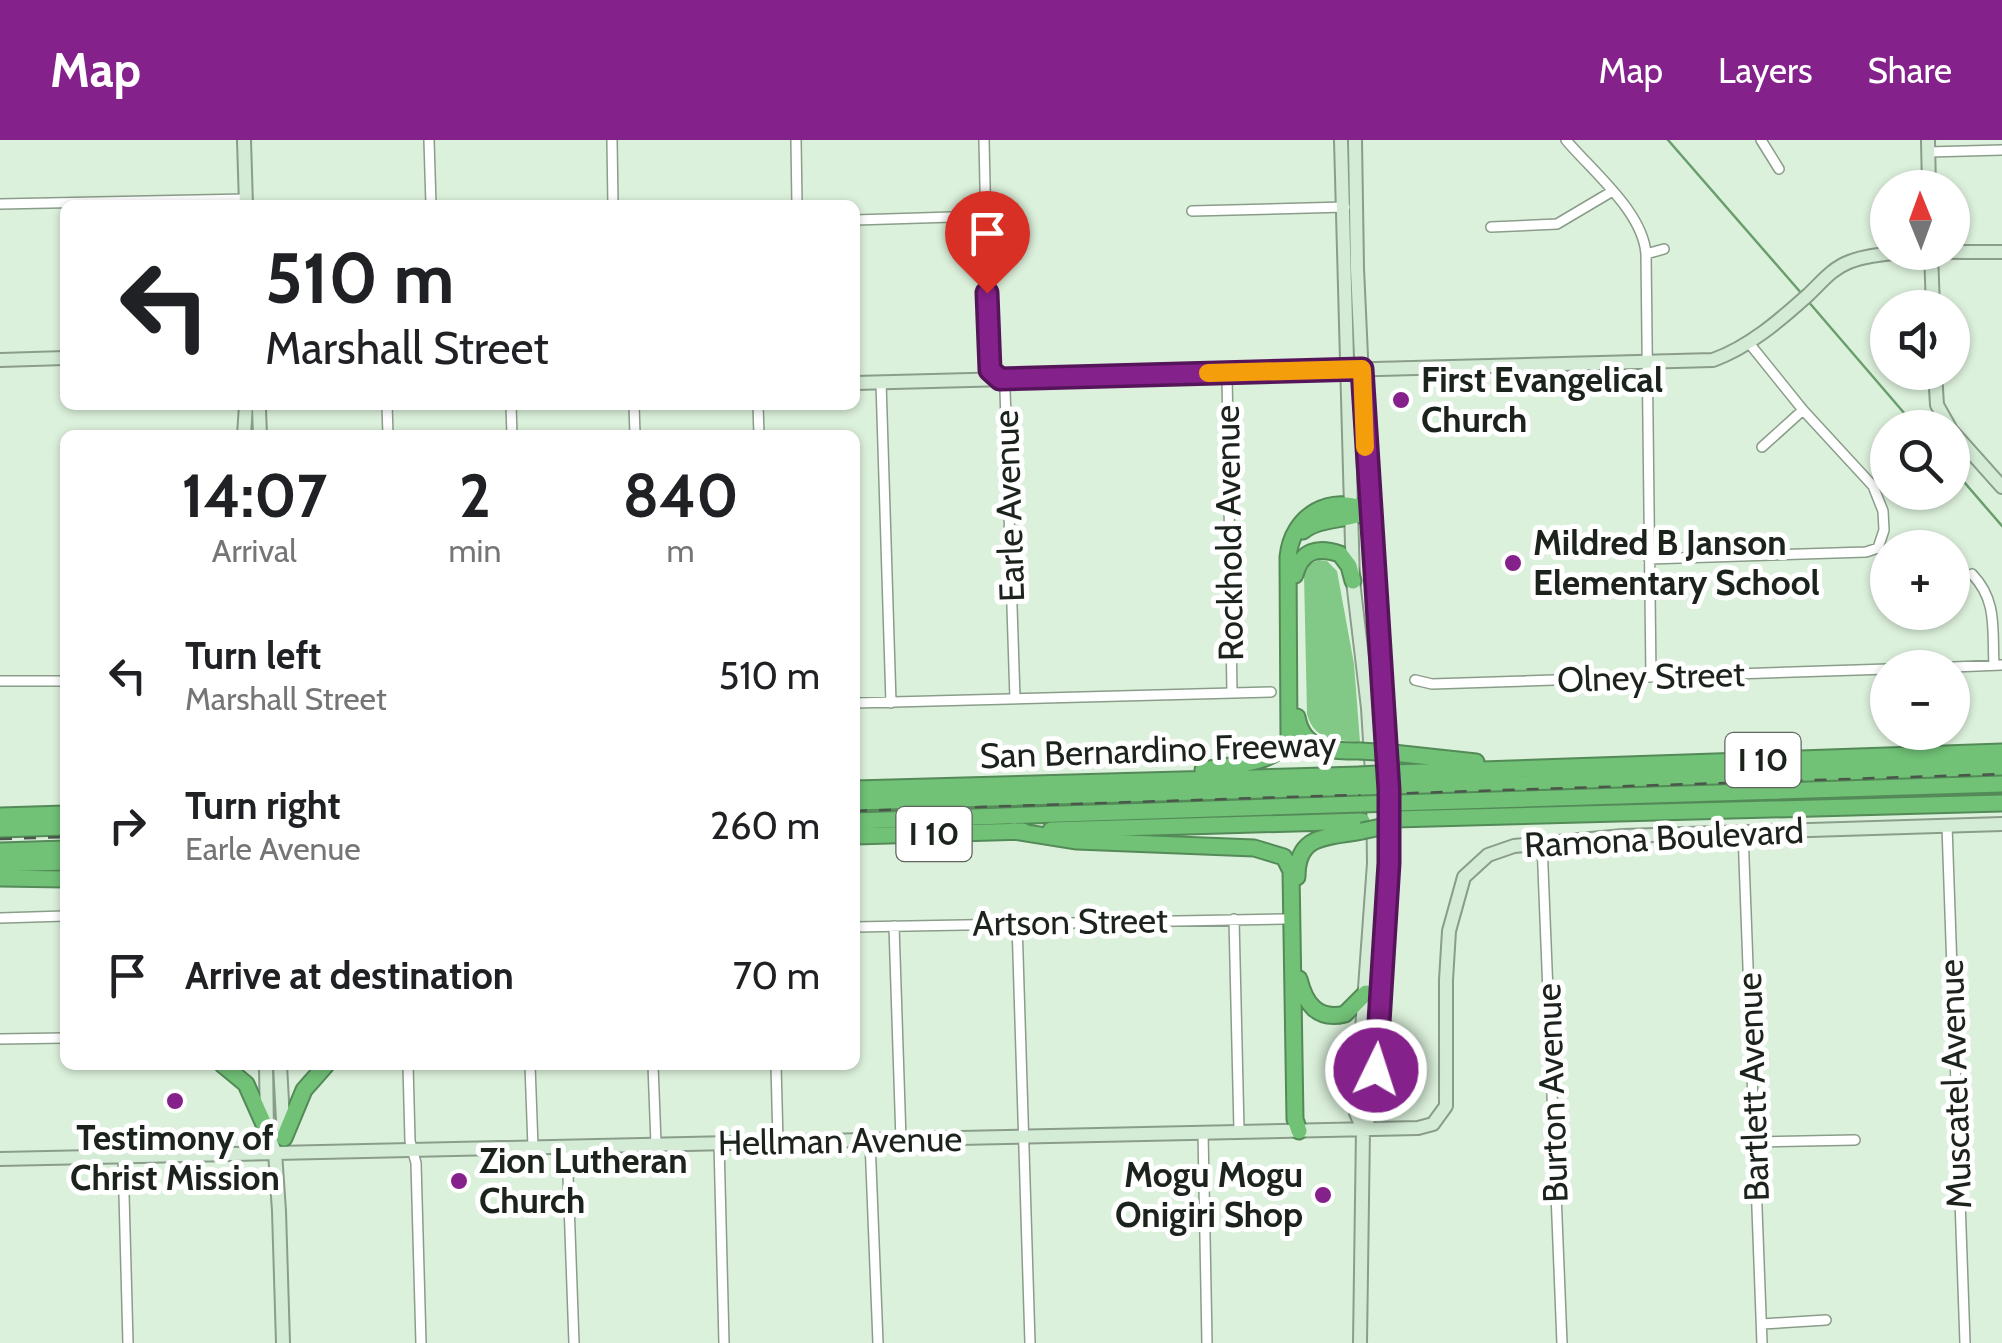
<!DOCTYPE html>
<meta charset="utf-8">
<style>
:root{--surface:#fff;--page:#f2f2f2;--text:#202124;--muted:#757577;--accent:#85218a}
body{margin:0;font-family:Cabin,sans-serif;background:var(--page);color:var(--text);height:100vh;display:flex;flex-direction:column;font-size:38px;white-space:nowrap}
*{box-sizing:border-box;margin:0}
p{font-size:32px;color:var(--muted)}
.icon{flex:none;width:55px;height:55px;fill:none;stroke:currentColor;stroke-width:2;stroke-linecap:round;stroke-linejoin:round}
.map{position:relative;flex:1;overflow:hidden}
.panel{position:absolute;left:60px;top:290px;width:800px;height:640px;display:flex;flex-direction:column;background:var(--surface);border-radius:15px;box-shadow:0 2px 8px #0004}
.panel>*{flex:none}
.top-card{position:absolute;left:60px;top:60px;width:800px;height:210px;border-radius:15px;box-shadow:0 2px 8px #0004;background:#fff;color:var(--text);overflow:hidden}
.needle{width:65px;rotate:359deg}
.controls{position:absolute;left:1870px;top:30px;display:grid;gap:20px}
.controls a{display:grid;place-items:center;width:100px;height:100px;border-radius:50%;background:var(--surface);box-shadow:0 2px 8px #0004;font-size:50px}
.pin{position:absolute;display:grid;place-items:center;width:85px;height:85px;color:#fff;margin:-102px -42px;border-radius:50% 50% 50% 0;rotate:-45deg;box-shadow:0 0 10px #0007}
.pin .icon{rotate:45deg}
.me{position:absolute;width:110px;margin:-55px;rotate:4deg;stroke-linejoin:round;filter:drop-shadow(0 0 8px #0008)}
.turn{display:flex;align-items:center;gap:35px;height:210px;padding:0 40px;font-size:45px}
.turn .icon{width:130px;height:130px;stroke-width:2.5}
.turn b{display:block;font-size:70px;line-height:85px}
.eta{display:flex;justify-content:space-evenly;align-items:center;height:170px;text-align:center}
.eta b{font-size:60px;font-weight:700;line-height:70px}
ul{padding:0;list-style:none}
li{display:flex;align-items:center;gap:30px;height:150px;padding:0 40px}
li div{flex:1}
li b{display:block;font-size:38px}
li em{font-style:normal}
header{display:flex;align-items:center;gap:60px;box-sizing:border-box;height:140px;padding:0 50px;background:var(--accent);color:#fff}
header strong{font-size:48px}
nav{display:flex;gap:55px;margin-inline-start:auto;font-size:35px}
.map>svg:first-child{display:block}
</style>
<header>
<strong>Map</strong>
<nav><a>Map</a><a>Layers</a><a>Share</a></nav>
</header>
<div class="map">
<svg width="2002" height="1203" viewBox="0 0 2002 1203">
<rect width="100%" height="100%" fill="#dcf1dc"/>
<path fill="#82c886" d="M1319,420L1327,421L1337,431L1354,524L1360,602C1337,600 1314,601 1307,574L1304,434L1307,425Z"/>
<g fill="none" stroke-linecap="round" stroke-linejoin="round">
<path stroke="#6a9e6d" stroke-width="2.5" d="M1668,0L1802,154
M1807,160L1917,288
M1952,328L2002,386"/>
<defs>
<path id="street" d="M429,0L431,65
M612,0L613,65
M796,0L797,65
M984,0L989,225L1005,250L1015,559
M1566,0C1593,32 1643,72 1646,114L1664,109
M1761,0L1779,29
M1928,12L2002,10
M0,64L246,59
M1192,71L1345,67
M855,80L985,76
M1491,87L1557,84L1611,52
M1646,114L1651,537
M1227,233L1232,553
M881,242L891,563
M387,265L388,295
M511,265L512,295
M634,265L635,295
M758,265L759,295
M1762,307L1803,270
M1649,419L1866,412L1878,408L1884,390L1883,371L1873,346L1803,270L1749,203
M1972,434C1998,461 1992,490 1994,525
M1929,528L2002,525
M1415,540L1432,544L1888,529
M0,541H65
M855,563L1271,552
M1947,686L1965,1203
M1743,692L1762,1203
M1542,703L1562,1203
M0,778L65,776
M1234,779L1239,990
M1017,783L1030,1203
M894,786L901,1000
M855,787L1285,779
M0,899L65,898
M408,925L410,1001L416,1023L421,1203
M530,925L533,1007
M653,925L656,1004
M776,925L778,1002
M1203,992L1207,1203
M870,1000L878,1203
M1755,1002L1855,1000
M719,1003L724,1203
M567,1007L574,1203
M123,1017L128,1203
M1762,1184L1826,1180"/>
<path id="secondary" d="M244,0L246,65
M1341,0L1353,441L1368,568L1373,650L1374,723L1356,973L1363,989L1360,1203
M1355,0L1357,128L1368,371L1389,650V723L1376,930L1371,974L1363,989
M1928,0L1929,48
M1931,112L1933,168
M0,220L65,218
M1935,232L1937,265L1950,288
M855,243L1713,220C1749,207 1779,181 1808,155C1821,143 1831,129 1849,122C1886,107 1961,113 2002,112
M256,265L259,269L260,295
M1952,291L2002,347
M244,295L246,265
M266,925L267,991L275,1012L279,1071L283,1203
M280,925L284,998
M0,1019L1418,988L1433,984L1446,966V840L1449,791L1464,737L1488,715L1514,706L1623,696L2002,684"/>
<path id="highway" d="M1303,391C1320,377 1348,381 1368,371
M1295,435C1301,411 1317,406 1340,414L1349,426L1353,441
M1297,577C1303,611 1331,611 1360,611
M1393,613L1476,622
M1203,630C1231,625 1271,625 1289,601L1288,417C1292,375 1331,353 1368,371
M1394,633L2002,612
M1394,646L2002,627
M855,649L1360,635
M855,662L1361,647
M1395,663L2002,644
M0,676L65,674
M1395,679L2002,663
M855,681L1361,664
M0,689L65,687
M1051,690L1362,681
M1014,691L1077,701L1254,708L1284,717L1291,731L1295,979L1299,991
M855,696L1023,691
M0,711L65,709
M0,724L65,722
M1297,737C1297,693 1328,698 1362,691
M0,738L65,739
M1299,839C1305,863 1317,881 1345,874L1366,853
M223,925L246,944L267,991
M284,998L304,950L326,925"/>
</defs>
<use href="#street" stroke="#8a9d8a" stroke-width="12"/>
<use href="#secondary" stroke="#8a9d8a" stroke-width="16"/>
<use href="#highway" stroke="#538a57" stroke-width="19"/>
<use href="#street" stroke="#fff" stroke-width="9"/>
<use href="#secondary" stroke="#d4ecd6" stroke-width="12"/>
<use href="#highway" stroke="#71c177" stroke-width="15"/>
<path stroke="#4b564b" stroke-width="2.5" stroke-dasharray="12 12" stroke-linecap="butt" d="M855,671L2002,634
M0,699L65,697"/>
<defs>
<path id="highway-bridge" d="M1360,611L1393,613
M1360,635L1394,633
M1361,647L1394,646
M1361,664L1395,663
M1362,691L1395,684"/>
</defs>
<use href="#highway-bridge" stroke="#538a57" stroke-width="19" stroke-linecap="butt"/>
<use href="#highway-bridge" stroke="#71c177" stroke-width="15"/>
</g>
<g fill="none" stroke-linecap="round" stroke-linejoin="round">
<defs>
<path id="route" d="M987,153L990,230L1000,239L1362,229L1389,650V723L1376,930"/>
</defs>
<use href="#route" stroke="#56155a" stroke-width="25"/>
<use href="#route" stroke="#85218a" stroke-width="18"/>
<path stroke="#f59e0b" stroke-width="18" d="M1208,233L1362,229L1365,307"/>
</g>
<g fill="#85218a" stroke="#fff" stroke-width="4">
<circle cx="1401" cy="260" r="10"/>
<circle cx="1513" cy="423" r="10"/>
<circle cx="175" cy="961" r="10"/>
<circle cx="459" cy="1041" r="10"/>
<circle cx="1323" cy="1055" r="10"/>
</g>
<g text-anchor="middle" stroke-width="10" stroke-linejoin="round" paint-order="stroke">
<g fill="#fff" stroke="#606560" stroke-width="2.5">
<rect x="1725.5" y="593" width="75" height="54" rx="8"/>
<rect x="896.5" y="667" width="75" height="54" rx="8"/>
</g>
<g font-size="32" font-weight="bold" fill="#1c231c">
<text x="1763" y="631">I 10</text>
<text x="934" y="705">I 10</text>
</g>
<g font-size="35" font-weight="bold" fill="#1c231c" stroke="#fff" text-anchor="start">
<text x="1421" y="252">First Evangelical<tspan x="1421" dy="40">Church</tspan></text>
<text x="1533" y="415">Mildred B Janson<tspan x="1533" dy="40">Elementary School</tspan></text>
<text x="175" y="1010" text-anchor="middle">Testimony of<tspan x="175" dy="40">Christ Mission</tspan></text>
<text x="479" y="1033">Zion Lutheran<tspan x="479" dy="40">Church</tspan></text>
<text x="1303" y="1047" text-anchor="end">Mogu Mogu<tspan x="1303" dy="40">Onigiri Shop</tspan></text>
</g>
<g font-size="35" fill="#1c231c" stroke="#fff">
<text transform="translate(1009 366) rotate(-92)" y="12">Earle Avenue</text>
<text transform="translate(1229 393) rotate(-91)" y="12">Rockhold Avenue</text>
<text transform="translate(1651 537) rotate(-2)" y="12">Olney Street</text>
<text transform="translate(1158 610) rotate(-2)" y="12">San Bernardino Freeway</text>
<text transform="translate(1664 698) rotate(-3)" y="12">Ramona Boulevard</text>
<text transform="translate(1070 782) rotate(-1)" y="12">Artson Street</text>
<text transform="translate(1955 944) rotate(-92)" y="12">Muscatel Avenue</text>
<text transform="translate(1753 947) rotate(-92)" y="12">Bartlett Avenue</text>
<text transform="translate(1552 953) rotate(-92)" y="12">Burton Avenue</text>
<text transform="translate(840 1001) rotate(-1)" y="12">Hellman Avenue</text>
</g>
</g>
</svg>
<div class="controls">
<a><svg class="needle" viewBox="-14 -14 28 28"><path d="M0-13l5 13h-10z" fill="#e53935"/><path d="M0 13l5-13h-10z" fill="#757577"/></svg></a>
<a><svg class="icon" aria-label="sound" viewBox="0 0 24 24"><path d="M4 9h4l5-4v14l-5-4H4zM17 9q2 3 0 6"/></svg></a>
<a><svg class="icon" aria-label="search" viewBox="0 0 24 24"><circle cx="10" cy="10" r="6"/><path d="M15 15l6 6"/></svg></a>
<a>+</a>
<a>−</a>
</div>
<div class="pin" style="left:987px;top:153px;background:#d93025"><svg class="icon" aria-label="arrive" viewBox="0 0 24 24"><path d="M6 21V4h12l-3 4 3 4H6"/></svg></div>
<svg class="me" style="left:1376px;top:930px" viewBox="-20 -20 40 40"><circle r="17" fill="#85218a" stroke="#fff" stroke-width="3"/><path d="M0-11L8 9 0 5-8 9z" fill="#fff"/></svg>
<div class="top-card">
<div class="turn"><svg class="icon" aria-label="left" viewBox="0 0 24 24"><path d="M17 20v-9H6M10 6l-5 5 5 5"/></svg><div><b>510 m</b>Marshall Street</div></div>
</div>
<section class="panel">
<div class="eta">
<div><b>14:07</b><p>Arrival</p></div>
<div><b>2</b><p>min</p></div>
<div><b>840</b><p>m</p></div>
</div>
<ul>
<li><svg class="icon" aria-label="left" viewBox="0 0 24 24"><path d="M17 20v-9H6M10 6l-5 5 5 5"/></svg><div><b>Turn left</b><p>Marshall Street</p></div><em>510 m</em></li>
<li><svg class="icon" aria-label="right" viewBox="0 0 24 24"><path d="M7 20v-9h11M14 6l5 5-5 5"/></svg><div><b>Turn right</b><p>Earle Avenue</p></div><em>260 m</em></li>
<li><svg class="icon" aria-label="arrive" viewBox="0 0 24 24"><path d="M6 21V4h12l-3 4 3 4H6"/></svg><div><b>Arrive at destination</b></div><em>70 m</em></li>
</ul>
</section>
</div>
